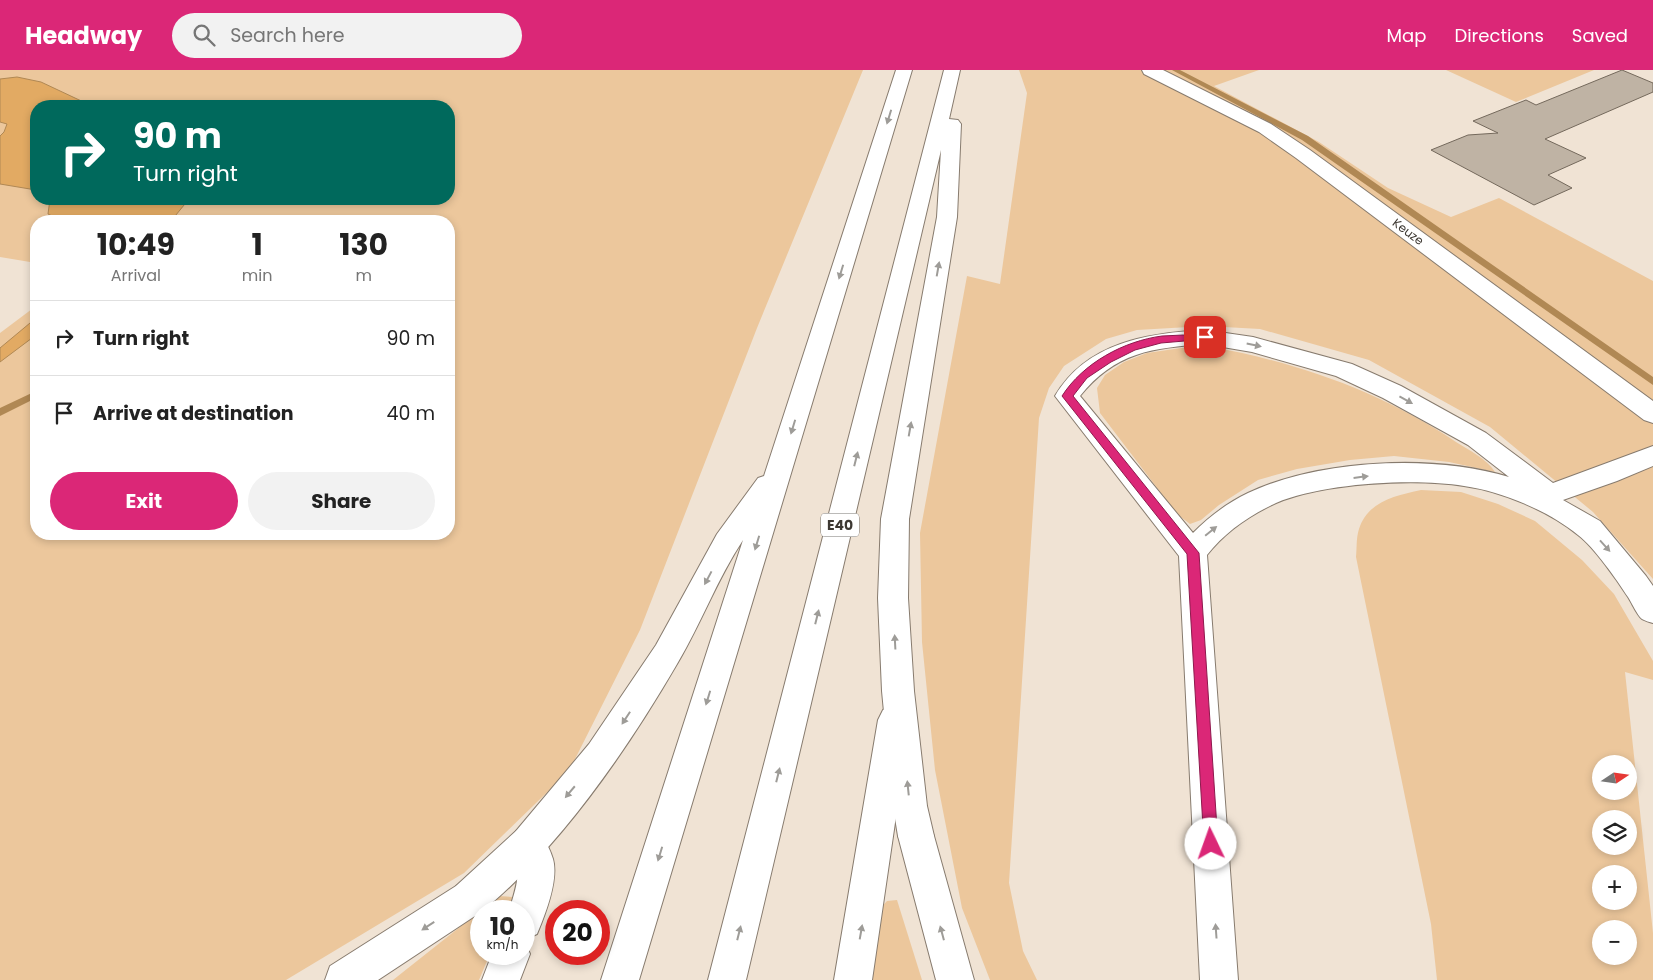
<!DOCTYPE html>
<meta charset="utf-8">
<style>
:root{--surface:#fff;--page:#f2f2f2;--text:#222;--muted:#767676;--line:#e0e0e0;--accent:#db2777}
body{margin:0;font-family:Poppins,sans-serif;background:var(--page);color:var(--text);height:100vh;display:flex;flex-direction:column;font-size:19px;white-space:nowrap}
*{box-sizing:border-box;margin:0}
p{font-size:16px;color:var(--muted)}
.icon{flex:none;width:28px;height:28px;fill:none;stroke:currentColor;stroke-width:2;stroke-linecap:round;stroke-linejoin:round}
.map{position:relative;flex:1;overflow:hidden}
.side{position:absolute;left:30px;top:145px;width:425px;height:325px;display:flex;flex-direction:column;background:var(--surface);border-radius:20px;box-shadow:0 2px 8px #0003}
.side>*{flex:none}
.banner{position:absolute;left:30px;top:30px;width:425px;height:105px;border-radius:20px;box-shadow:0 2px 8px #0003;background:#00695c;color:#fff;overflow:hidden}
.needle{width:32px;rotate:77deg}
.tools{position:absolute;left:1592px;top:685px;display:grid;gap:10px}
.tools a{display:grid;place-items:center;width:45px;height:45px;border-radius:50%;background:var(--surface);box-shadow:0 2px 8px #0003;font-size:25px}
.speed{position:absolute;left:470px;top:830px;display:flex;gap:10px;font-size:25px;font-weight:700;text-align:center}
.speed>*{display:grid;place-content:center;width:65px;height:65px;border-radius:50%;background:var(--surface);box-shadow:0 2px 8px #0003;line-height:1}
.speed small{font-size:12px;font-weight:400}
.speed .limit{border:8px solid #d22;background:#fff;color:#111}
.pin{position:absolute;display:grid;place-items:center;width:42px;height:42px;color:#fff;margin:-21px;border-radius:10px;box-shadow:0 2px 8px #0006}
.me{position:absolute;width:55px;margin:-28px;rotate:357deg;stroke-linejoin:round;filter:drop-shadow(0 0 4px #0008)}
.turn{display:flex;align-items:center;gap:18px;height:105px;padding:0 20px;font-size:22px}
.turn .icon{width:65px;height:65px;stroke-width:2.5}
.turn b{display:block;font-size:35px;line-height:42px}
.eta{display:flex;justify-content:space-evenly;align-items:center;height:85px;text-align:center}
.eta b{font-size:30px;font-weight:700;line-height:35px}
.primary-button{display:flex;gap:10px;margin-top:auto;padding:10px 20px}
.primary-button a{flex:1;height:58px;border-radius:30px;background:var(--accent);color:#fff;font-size:20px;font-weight:700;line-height:58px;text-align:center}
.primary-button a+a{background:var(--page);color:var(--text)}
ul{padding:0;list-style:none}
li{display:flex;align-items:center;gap:15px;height:75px;padding:0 20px;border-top:1px solid var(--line)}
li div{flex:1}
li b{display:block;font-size:19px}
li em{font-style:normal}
header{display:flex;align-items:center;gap:30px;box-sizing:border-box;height:70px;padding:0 25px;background:var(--accent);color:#fff}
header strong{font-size:24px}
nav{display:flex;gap:28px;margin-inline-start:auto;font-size:18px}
.search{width:350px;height:45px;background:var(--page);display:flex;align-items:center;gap:12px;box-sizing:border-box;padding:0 18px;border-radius:28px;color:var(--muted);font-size:19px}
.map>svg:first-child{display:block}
</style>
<header>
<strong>Headway</strong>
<div class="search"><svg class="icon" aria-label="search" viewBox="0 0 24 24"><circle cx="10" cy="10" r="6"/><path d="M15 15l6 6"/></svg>Search here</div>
<nav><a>Map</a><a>Directions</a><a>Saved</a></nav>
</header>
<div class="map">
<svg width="1653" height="910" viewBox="0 0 1653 910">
<rect width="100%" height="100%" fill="#f0e3d4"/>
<path fill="#ecc79c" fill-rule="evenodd" d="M0,0H863L757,258L640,560L569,701L464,803L286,910H0V263L36,236V464H449V151H36V193L0,187ZM36,36H449V129H36Z
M1019,0H1259L1214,16L1319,72L1388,118L1451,147L1499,128L1653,211V509L1593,442L1490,357L1369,290L1260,259L1206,256L1137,260L1106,269L1064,296L1049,318L1039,348L1009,813L1023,881L1037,910H990L962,838L935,700L922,572L920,463L967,206L1000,214L1027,23Z
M1446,0H1594L1516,32Z
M1212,277C1299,293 1382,322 1456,372C1470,381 1486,388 1495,402L1449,392L1394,386L1350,390L1297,399L1258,410L1219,435L1201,450L1190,454L1177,444L1100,343L1097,318L1105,305L1124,292L1147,283L1181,278Z
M1421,420L1461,422L1498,434L1535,451L1582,490L1614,524L1653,591V610L1625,602L1653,863V910H1437L1431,854L1356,487C1357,478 1356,468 1359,459C1368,431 1395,426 1421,420ZM1601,694H1629V721H1601ZM1601,749H1629V776H1601ZM1601,804H1629V831H1601ZM1601,859H1629V886H1601Z
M499,826L513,827L507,841H481V884H490L479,910H393Z
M897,830L922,910H865L875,844L887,831Z"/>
<path fill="#e2aa63" stroke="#b08854" d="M17,7L41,12L92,36H36V120L0,114V66L4,62L7,54L0,52V9Z
M50,129H189L171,151H62L48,144Z
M36,248V265L0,292V278Z"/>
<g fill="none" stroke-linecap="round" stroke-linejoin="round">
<path fill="#b08854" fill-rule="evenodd" d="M1172,0H1180L1308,66L1653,307V315L1302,70Z
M36,321V328L0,346V338Z"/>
</g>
<path fill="#bfb3a4" stroke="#74695c" d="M1622,0L1653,13V22L1545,69L1586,88L1548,105L1572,118L1534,135L1431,80L1468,65L1498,63L1473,51L1526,30L1536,35Z"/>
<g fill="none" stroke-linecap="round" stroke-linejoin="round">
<defs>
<path id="minor" d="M1142,0H1163L1271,54L1310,80L1653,331V353L1644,350L1296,88L1259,62L1144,4Z
M1205,260L1253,267L1352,294L1401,316L1486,363L1553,413L1653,376V396L1617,411L1563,430L1600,451L1646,506L1653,516V553C1650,552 1645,551 1642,549C1637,545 1632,533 1628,527C1617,510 1594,477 1578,465C1549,441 1501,421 1464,416C1413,408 1324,413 1276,433C1250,445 1225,462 1207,485L1238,910H1200L1179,486L1055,326C1087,272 1148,263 1205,260ZM1205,274L1252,282L1336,306L1383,328L1468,375L1509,407C1434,384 1320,389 1248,423C1227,433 1209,447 1193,463L1080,326C1115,282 1153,278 1205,274Z
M894,635L905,640L910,650L872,910H834L878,650L883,640Z
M916,749L928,754L934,766L974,910H936L898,766L904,754Z
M528,756L540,761C545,770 550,779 553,789C559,810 545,845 537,864L524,870V841H509C518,812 522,802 510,773L516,761Z
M469,811L482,816L487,829L481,842L378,910H325L330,896L456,816Z
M524,870L530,884L520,910H482L492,884H524Z"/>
<path id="highway" d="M896,0H912L639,910H601L743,470C717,509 701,554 677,594C627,680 558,780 481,842L469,847L456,842L451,829L456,816L516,761L589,674L656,575L717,464L758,408L764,406Z
M944,0H960L949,49L958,50L961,54L957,147L909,449L908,528L914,621L927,736L934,766L928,778L916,783L904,778L898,766L893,736L882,621L878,528L881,449L937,147L941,80L746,910H708Z"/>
</defs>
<use href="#minor" stroke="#877b6e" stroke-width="2"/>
<use href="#highway" stroke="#877b6e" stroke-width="2"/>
<use href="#minor" fill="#fff" fill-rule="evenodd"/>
<use href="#highway" fill="#fff" fill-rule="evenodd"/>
</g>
<defs><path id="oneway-solid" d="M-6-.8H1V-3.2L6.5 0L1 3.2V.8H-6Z" transform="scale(1.25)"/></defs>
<g fill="#9e9c98">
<use href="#oneway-solid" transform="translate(889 47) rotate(107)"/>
<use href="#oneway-solid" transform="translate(938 199) rotate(-80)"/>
<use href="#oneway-solid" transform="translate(841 202) rotate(107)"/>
<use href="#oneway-solid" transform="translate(1254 275) rotate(12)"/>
<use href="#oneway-solid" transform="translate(1406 330) rotate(29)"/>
<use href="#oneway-solid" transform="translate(793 357) rotate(107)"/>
<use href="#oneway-solid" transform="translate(910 359) rotate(-80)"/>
<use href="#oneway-solid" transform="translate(856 389) rotate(-76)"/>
<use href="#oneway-solid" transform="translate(1361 407) rotate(-7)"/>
<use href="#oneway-solid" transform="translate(1211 461) rotate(-39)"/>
<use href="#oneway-solid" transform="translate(757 473) rotate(107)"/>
<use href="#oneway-solid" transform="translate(1605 476) rotate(48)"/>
<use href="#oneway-solid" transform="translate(708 508) rotate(118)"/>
<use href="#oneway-solid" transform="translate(817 547) rotate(-76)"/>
<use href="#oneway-solid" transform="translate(895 572) rotate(-93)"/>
<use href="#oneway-solid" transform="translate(708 628) rotate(107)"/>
<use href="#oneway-solid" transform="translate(626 648) rotate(123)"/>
<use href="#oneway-solid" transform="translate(778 705) rotate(-76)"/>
<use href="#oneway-solid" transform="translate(908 718) rotate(-96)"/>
<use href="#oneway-solid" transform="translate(570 722) rotate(130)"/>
<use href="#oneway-solid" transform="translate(660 784) rotate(107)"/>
<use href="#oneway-solid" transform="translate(428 856) rotate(147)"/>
<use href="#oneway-solid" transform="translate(1216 861) rotate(-94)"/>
<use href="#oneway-solid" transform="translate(861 862) rotate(-80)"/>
<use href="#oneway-solid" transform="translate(739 863) rotate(-76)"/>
<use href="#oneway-solid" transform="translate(942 863) rotate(-105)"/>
</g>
<path fill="#db2777" stroke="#8e194d" d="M1205,264L1208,265V269L1161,273L1135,280L1111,292L1087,308L1073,326L1199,483L1218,774L1216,779L1211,781L1206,779L1204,774L1187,484L1062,326C1083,293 1124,271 1162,266C1176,265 1191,265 1205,264Z"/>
<g text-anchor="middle" stroke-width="4" stroke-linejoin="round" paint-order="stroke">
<g font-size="12" fill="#3d3832" stroke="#fff">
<text transform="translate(1408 162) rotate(37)" y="4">Keuze</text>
</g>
<rect fill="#fff" stroke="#777470" stroke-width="1" x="821" y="443.5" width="38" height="23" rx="4"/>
<g font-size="14" font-weight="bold" fill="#3d3832">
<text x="840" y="460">E40</text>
</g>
</g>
</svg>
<div class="tools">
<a><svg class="needle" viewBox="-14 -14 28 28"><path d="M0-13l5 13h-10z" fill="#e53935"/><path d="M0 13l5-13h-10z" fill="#767676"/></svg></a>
<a><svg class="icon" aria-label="layers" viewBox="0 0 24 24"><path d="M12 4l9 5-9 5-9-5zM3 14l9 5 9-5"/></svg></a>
<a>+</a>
<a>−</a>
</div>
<div class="speed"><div>10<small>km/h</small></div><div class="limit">20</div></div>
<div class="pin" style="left:1205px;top:267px;background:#d93025"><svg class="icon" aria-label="arrive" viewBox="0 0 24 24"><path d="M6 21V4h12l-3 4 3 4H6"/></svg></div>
<svg class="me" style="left:1211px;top:774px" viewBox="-20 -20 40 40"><circle r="19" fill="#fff"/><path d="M0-13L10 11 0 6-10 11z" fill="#db2777"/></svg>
<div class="banner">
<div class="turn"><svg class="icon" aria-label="right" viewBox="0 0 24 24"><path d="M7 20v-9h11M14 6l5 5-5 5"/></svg><div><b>90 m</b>Turn right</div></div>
</div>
<section class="side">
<div class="eta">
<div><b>10:49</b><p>Arrival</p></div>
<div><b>1</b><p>min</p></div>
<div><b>130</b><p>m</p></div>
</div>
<ul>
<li><svg class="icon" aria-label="right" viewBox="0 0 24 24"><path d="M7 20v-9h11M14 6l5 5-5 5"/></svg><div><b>Turn right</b></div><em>90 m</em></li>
<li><svg class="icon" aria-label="arrive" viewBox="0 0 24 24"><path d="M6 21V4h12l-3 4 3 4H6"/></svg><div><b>Arrive at destination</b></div><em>40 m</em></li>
</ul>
<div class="primary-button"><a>Exit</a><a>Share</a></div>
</section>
</div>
